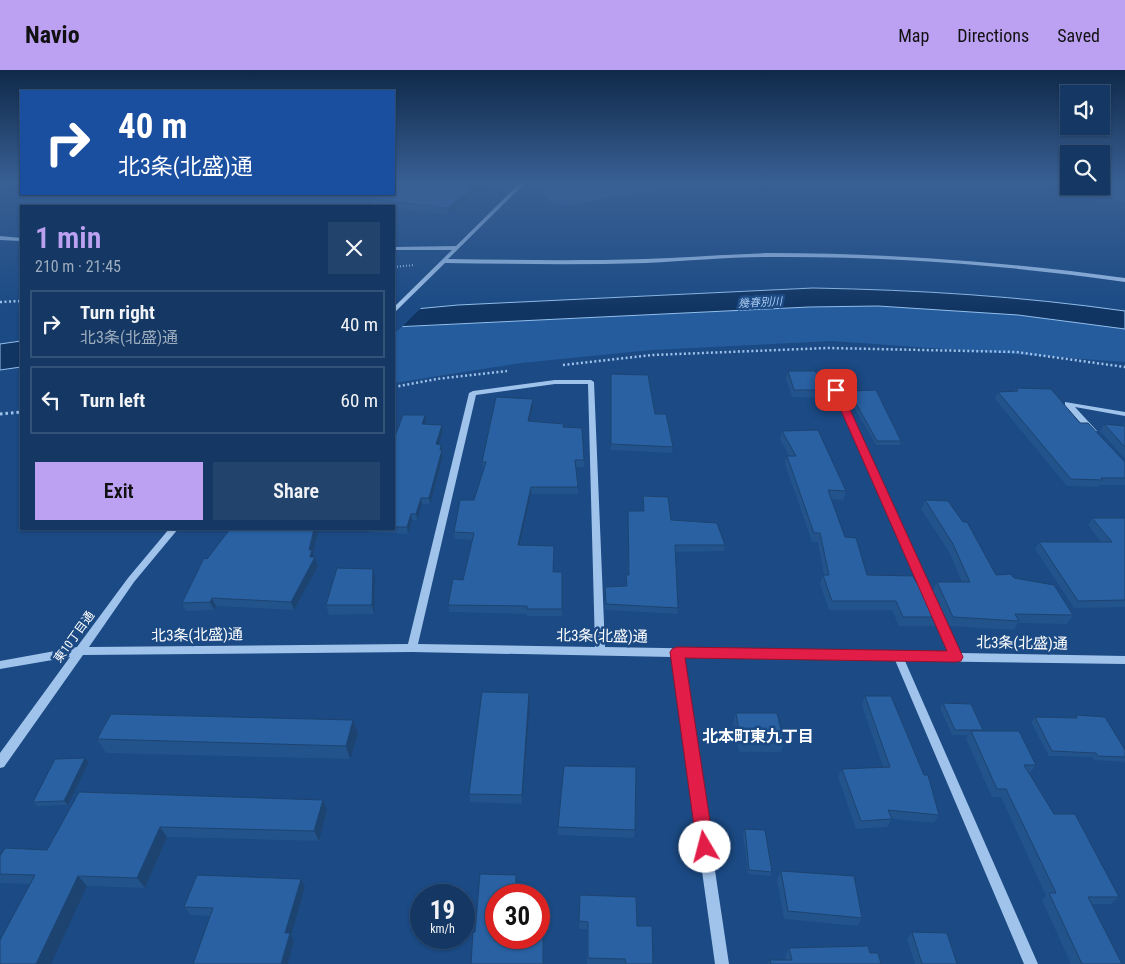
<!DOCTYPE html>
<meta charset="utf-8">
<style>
:root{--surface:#143863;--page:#21436c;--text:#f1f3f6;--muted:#9dacbe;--line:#335278;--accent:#bca0f2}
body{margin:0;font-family:"Roboto Condensed","Noto Sans JP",sans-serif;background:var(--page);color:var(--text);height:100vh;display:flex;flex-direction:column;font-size:19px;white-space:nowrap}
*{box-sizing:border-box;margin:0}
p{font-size:16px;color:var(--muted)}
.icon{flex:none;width:28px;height:28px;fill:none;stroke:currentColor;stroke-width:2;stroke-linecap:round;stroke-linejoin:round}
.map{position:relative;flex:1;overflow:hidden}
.drawer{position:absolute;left:20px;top:135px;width:375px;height:325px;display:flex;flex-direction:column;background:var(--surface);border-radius:0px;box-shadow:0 1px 4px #0004,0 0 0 1px var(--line)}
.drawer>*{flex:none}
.top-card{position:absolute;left:20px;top:20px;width:375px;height:105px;border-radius:0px;box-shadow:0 1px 4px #0004,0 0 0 1px var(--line);background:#1a4fa0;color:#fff;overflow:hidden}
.controls{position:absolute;left:1060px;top:15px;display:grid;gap:10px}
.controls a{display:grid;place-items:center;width:50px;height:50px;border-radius:0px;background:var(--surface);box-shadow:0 1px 4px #0004,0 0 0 1px var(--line);font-size:25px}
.speed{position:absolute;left:410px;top:814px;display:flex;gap:10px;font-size:25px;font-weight:700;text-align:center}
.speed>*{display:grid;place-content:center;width:65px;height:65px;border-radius:50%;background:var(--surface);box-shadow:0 1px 4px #0004,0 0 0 1px var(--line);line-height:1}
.speed small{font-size:12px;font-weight:400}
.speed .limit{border:8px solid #d22;background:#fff;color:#111}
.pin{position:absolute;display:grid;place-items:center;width:42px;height:42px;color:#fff;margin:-21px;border-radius:10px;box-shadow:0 2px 8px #0006}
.me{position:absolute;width:55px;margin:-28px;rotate:352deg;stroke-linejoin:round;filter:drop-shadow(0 0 4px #0008)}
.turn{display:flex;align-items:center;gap:18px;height:105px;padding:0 15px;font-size:22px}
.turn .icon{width:65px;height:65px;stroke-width:2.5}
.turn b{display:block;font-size:35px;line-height:42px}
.round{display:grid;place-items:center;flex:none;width:52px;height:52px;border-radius:0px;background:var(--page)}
.overview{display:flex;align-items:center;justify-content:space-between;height:85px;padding:0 15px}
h1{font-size:30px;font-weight:600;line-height:38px;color:var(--accent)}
.primary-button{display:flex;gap:10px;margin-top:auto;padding:10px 15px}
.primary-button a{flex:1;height:58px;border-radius:0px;background:var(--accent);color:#111;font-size:20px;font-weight:600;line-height:58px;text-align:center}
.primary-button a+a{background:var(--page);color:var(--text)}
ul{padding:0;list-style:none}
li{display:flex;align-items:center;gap:15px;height:68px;margin:0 10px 8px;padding:0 5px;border:2px solid var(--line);border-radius:0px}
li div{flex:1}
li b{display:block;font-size:19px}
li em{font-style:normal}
header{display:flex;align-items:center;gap:30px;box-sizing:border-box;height:70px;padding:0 25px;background:var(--accent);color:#111}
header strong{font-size:24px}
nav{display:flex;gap:28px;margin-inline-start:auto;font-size:18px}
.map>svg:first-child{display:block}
</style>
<header>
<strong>Navio</strong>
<nav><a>Map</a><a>Directions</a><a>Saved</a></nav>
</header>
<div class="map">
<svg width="1125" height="894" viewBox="0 0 1125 894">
<rect width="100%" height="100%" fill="#1b4a84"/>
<path fill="#245c9d" d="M555,114H707L611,127L566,136L549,131L543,124Z
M878,236L1018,245L1125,259V292L832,271L652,280L521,293L394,313V264L401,257L809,237Z"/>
<path fill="#113562" stroke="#93bfed" d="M813,218C919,220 1019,226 1125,241V259L1018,245L878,236L809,237L394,257V241L458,235Z
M21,271V297L0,300V274Z"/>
<path fill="#1b4a84" d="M423,236L400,259L394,260V239Z"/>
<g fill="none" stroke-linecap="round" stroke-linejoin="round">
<path stroke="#a0c3eb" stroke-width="2" stroke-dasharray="1 2" stroke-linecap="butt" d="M394,197L414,195"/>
<path stroke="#a0c3eb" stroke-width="2.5" stroke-dasharray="2 2.5" stroke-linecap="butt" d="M0,232L21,231
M563,295L653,285L828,278L1016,282L1125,297
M394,317L437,309L507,301"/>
<path stroke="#a0c3eb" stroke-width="3" stroke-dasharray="2.5 3" stroke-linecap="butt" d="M0,344L21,342"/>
<path fill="#a0c3eb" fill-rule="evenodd" d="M519,114H524L448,189C514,190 580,191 645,189C687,188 728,184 770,183C889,183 1007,192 1125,208V212C1007,195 889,186 770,187C729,187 687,191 646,193C579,195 512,194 445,193L396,241L394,242V237L452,180H394V177L456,176Z
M1064,115H1069V116H1071L1062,117Z
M0,166L21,168V171L0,170Z
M828,300L831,302L932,523L930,526H924L922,523L825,302Z
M555,310H591L594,312L605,577L949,583L930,539L931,536H939L940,539L960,583L1125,586V594L905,591L1038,894H1024L895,590L683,587L729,894H715L672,587L412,582L83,585L4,697L0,698V683L70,587L0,599V591L77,577L128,508L169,459H178L134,512L89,577L408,574L469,323L473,321ZM555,314H588L595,577L418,574L476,325Z
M1065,332L1125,342V346L1075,337L1097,361L1093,363H1090L1065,336Z"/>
</g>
<path fill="#23538b" d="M394,114H488L473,124L449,145L394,138V136L373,135L372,129L379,124H376H394Z
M1125,114V140L1110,132H1099L1088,126L1075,116H1101Z
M788,301L826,320L824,328L792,327L786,308Z
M611,310L655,344L673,377L672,383L611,380Z
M1016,318L1080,353L1125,392V415H1100L1099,417L1067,416L995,329L998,322L1014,321Z
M849,321L901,371L900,375H876L847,325Z
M533,336L530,351L564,354V357L584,390V397H576L578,424H531L520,475L553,502H562V546H527V544L449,542L448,535L463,510L473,470L455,469L454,462L474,430L484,399H483L482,392Z
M426,351L425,354L442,355L443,361L439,374L441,375L443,386L430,434H422L417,450H412L408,464L369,462L368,459H394V369Z
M1125,352V389L1100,361L1104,354L1123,356Z
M782,361L846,421L843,430L831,429L845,467L867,505L916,512L939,547L935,556H899L892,540H829L820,514L823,505H824L818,472H812L785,394L787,386H789L780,369Z
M643,426L671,450L725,475L724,481L675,482L678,538L677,544L605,540V517L626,516V505H628V441H643Z
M925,430L996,505L1014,508L1073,545L1067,554L1018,553L1014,560L949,556L933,521L937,512H962L949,482L921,439Z
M1092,448H1125V537L1074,538L1035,479L1039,472H1101L1088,455Z
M230,459H319L313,483L314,487H315L318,496L294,540L216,536L214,540L186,541L182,533L207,489Z
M375,508L374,544L329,545L326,535Z
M865,626L939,745L934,753L892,749L887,757L856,759L838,707L842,699L883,697L862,635Z
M530,632L522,734L470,732L469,724Z
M943,633L983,660L982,661L1036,695L1030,703H1029L1054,744L1119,827L1111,834H1092L1122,894H1071L1042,830L1046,826L1001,727H992L966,669L968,665H952L940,638Z
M736,643L784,673L781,682H739L733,653Z
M1076,645L1125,680V692L1094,690L1092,687L1049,686L1031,652L1035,647L1074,648Z
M353,650L358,664L350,689L106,683L97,669Z
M85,688L89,692L68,735L37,736L33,732Z
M79,722L327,740L319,771L167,767L145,818L1,813H0V786L47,780Z
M558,757L635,760L634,768L558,765Z
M745,759L772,802L770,806L748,804L743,763Z
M781,801L862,848L857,856L784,849L777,810Z
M305,817L291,866L294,871L288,894H193L210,846L191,845L184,837Z
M580,825L637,856L653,894H587V859H579Z
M912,862L957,894H915L907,869Z
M789,878L870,883L881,894H768L770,890H786L785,886Z"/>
<path fill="#1d4471" d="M477,114H488L473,124L449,145L448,138Z
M533,329V336L528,358V351Z
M425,345L426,351L423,360L422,354Z
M442,355L443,361L437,380L436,374Z
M441,375L443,386L430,434L429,428Z
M531,417V424L518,482V475Z
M421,428L422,434L417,450L416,444Z
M411,444L412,450L408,464L407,457Z
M314,459H319L313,483L315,488V487L318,496L294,540L291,532L310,487L309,480Z
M373,499L375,508L374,544L372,535Z
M212,528L216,536L214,540L210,532Z
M529,623L530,632L522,734V725Z
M353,650L358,664L350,689L346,676Z
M85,688L89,692L68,735L64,731Z
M323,730L327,740L319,771L314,761Z
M160,757L167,767L145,818L137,808Z
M516,805L517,816V825H516Z
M78,806L87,816L51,894H36Z
M301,809L305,817L291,866L294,871L288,894H281L285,863Z"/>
<path fill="#2961a2" stroke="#1d4471" d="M394,114H477L448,138L372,129L379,124H394Z
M1101,114H1125V135L1112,128H1101L1090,122L1082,116H1101Z
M788,301H815L826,320H794Z
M611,304L648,305L655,344H666L673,377L611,374Z
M1016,318L1051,319L1080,353H1088L1125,392V408H1101L1103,410L1071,409L998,322L1018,321Z
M876,320L901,371H877L849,321Z
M496,327L533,329L528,351L564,354L563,357L582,358L584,390H575L578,417H531L518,475L554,476L553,502H562V539H527V536L448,535L453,509L463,510L474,463L454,462L460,430H474L486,392H482Z
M403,345H425L422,354L442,355L436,374L441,375L440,380H442L429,428H421L416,444H411L407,457H394V369Z
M1104,354L1125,356V377Z
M818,360L846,421L828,420L845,467L856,468L867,505L913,506L916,512H923L939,547H903L896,531H832L823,505H829L820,463H814L787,386H796L782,361Z
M643,426L668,427L671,450L717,453L725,475H675L678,538L606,534L605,517L627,516L626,505H629L628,441H644Z
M925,430L948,431L963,452H967L996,505L1011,504L1014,508L1054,515L1073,545L1015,544L1019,551L953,547L937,512H970L953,474Z
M1092,448H1125V530L1078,531L1039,472H1112Z
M230,459H314L309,480H312L310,487H315L291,532L212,528L210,532L182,533L204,488L207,489Z
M337,498L373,499L372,535H326Z
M482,622L529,623L522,725L469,724Z
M865,626H891L924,705H928L939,745L888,740L892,749L861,751L842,699L890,697Z
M943,633L971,634L983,660H955Z
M736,643H777L784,673H741Z
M111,644L353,650L346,676L97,669Z
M1076,645L1105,647L1125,680V687L1098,686L1096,683L1052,681L1035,647L1077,648Z
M971,661H1019L1036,695H1024L1054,744H1075L1119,827H1088L1122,894H1082L1049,823H1056L1006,719H997Z
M85,688L64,731L33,732L55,689Z
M564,696L636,697L635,760L558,757Z
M79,722L323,730L314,761L160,757L137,808L78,806L36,894H0V870L35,805L0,804V786L5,778L47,780Z
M745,759L765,760L772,802L749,800Z
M781,801L854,806L862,848L788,841Z
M480,804L516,805V825H496V868H539V861H543V894H471L473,862H475Z
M197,805L301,809L285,863H290L281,894H193L213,838L184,837Z
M580,825L636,827L637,856H652L653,894H626L625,889L588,888V852L579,851Z
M912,862L947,863L957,894H922Z
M868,876L870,883H878L881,894H771L770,890H792L789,878Z"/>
<linearGradient id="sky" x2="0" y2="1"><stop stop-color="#0f2949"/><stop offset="0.47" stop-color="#396094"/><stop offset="1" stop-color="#396094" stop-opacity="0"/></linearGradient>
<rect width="1125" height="240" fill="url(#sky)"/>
<path fill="#e11d48" stroke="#92132f" d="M836,317L841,320L963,587L961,591L956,592L685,588L714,777L711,783L705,786L699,783L697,777L670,582L672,579L677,577L947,581L832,320Z"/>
<g text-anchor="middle" stroke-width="5" stroke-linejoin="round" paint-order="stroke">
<g font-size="11" font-style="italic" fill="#accdf3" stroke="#1b4a84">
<text transform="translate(760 232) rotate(-3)" y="4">幾春別川</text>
</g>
<g font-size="12" fill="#fff" stroke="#1b4a84">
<text transform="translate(74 567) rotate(-54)" y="4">東10丁目通</text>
</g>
<g font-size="15" fill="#fff" stroke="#1b4a84">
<text transform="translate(197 565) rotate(-1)" y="5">北3条(北盛)通</text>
<text transform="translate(602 566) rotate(1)" y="5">北3条(北盛)通</text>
<text transform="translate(1022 573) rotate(1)" y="5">北3条(北盛)通</text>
</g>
<g font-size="16" font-weight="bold" fill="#fff" stroke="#1b4a84">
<text x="758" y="672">北本町東九丁目</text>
</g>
</g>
</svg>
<div class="controls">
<a><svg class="icon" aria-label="sound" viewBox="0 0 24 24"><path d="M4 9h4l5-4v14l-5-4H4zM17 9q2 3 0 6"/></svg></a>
<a><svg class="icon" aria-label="search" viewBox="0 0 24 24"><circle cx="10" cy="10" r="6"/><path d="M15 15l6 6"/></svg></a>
</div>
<div class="speed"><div>19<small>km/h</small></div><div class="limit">30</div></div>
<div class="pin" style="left:836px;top:320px;background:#d93025"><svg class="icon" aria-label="arrive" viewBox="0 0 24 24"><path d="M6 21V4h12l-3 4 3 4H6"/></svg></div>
<svg class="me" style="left:705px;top:777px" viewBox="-20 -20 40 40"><circle r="19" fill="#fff"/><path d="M0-13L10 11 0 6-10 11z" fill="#e11d48"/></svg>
<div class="top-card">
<div class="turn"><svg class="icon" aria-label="right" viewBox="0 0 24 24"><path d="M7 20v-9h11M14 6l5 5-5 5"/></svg><div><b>40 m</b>北3条(北盛)通</div></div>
</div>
<section class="drawer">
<div class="overview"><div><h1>1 min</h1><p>210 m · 21:45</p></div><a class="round"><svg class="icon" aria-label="close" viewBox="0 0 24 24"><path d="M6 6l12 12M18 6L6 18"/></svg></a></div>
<ul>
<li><svg class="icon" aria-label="right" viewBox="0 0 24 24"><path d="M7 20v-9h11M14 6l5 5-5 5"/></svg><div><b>Turn right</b><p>北3条(北盛)通</p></div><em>40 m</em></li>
<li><svg class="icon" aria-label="left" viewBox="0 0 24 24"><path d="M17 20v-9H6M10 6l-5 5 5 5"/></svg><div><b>Turn left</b></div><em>60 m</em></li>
</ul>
<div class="primary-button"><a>Exit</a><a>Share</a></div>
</section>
</div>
